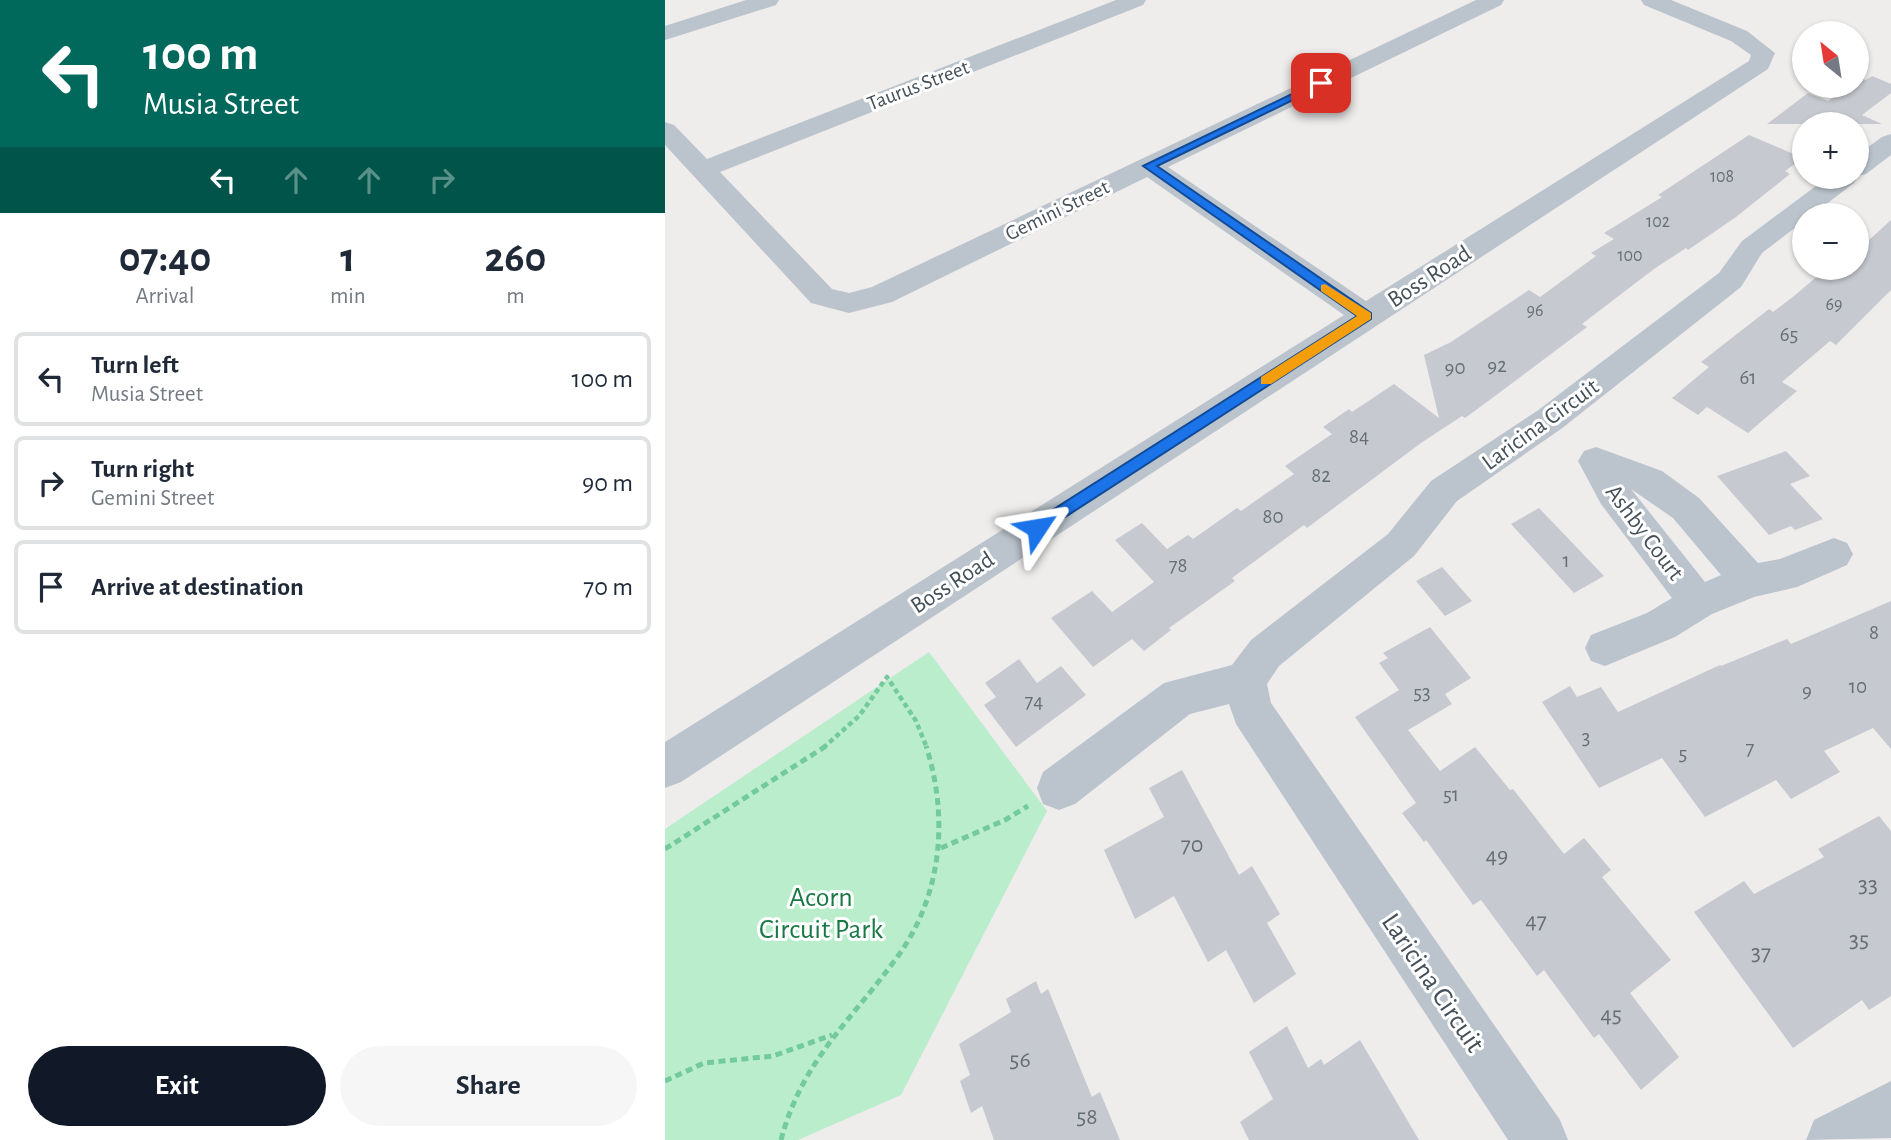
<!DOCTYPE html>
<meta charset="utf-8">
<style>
:root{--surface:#fff;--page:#f6f6f7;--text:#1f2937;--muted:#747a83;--line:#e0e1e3;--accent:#111827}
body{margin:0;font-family:"Alegreya Sans",sans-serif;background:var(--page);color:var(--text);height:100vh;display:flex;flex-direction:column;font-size:26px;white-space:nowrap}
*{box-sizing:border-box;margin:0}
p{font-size:23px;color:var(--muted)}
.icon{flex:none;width:38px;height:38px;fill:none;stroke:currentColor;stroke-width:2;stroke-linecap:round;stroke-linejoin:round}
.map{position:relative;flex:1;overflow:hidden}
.sheet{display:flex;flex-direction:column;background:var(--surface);width:665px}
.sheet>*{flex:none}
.top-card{background:#00695c;color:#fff;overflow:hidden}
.needle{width:46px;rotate:330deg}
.controls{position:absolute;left:1127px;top:21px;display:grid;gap:14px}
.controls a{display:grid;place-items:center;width:77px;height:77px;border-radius:50%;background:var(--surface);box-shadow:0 2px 5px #0004;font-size:35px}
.pin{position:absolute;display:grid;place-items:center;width:60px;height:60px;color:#fff;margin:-30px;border-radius:14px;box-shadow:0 4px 10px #0006}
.me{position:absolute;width:77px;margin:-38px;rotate:57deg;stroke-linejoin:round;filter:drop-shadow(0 0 5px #0008)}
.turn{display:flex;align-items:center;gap:24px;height:147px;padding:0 28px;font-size:32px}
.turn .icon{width:91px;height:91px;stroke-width:2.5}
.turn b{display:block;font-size:49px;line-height:60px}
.lanes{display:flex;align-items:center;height:66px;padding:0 28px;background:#0003;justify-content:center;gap:35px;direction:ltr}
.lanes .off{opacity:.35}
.eta{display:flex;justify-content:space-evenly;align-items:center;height:119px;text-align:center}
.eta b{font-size:42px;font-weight:600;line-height:49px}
.cta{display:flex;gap:14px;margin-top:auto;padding:14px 28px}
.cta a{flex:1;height:80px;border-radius:42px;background:var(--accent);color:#fff;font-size:28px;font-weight:600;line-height:80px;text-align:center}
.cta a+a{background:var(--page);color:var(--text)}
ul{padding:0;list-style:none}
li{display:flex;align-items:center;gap:21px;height:94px;margin:0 14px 10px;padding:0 14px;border:4px solid var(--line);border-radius:10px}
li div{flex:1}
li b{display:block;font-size:26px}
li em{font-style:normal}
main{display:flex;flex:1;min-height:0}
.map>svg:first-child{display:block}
</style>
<main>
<section class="sheet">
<div class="top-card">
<div class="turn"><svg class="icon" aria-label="left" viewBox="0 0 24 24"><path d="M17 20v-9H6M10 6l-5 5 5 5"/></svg><div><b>100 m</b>Musia Street</div></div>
<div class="lanes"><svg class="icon" aria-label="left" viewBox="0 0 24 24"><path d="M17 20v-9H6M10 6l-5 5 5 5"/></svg><svg class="icon off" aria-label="ahead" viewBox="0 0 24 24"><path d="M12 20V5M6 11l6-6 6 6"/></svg><svg class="icon off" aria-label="ahead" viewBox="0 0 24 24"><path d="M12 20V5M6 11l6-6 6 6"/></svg><svg class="icon off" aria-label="right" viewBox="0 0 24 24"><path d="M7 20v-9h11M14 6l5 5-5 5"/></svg></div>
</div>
<div class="eta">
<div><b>07:40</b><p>Arrival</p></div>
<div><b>1</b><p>min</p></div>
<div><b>260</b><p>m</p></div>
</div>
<ul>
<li><svg class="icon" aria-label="left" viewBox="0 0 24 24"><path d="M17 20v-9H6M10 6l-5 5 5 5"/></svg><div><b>Turn left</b><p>Musia Street</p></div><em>100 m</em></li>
<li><svg class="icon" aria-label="right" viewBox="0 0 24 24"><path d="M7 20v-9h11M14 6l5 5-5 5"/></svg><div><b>Turn right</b><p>Gemini Street</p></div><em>90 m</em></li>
<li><svg class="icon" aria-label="arrive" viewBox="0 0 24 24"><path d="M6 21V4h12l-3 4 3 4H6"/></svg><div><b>Arrive at destination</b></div><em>70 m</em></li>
</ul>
<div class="cta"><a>Exit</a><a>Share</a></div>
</section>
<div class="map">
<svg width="1226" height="1140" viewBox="0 0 1226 1140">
<rect width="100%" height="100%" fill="#efecec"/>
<path fill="#baedcc" d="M264,652L382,811L236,1095L133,1140H0V829Z"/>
<path fill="#c6c9cf" d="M1207,76L1226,84V93L1197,115L1217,124H1102L1143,93L1163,101L1185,86H1192V81L1196,78L1201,80Z
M1084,135L1138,158L1120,171L1125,174L1071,217L1023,250L1021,248L989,269L917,324L922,327L830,396L800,418L797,416L756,443L642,528L639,525L567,578L570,581L504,628L506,630L479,651L467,639L428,667L386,618L427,591L447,612L489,582L450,540L477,523L502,549L523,535L528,539L572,508L576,511L629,474L620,466L667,434L658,427L684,409L687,412L729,384L774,418L759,355L786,342L864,290L875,297L931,256L926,253L949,239L939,233L997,197L993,195Z
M1226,220V290L1171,345L1165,341L1117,382L1132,391L1083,433L1042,407L1033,415L1007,398L1044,367L1036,362L1104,309L1108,312L1129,296L1162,268H1192V251Z
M1121,451L1145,476L1125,484L1158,519L1130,530L1126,526L1104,535L1052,476Z
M874,508L939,576L909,593L846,524Z
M777,567L807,601L780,616L751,581Z
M1226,601V749L1208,728L1159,751L1175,772L1126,799L1111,780L1040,817L997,758L934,788L877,702L905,686L912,697L936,687L953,712L1055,665L1056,666L1122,639L1126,644Z
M765,627L806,678L780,694L787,704L743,730L775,771L810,747L845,790L848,789L899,854L919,838L946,870L937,877L1006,960L965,993L1014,1057L976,1090L934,1034L929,1038L879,970L872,976L816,900L808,905L761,840L759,842L737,813L751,803L690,717L734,690L714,663L723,658L718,653Z
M354,659L372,683L396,666L421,695L351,747L319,705L331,697L320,683Z
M517,770L574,875L587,866L615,914L602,923L631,974L589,1003L561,950L543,962L509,896L470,919L439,850L499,817L484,788Z
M1214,816L1226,831V996L1204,1010L1197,1000L1128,1048L1029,912L1079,881L1089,894L1159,857L1153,849Z
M371,981L376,994L383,989L427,1097L435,1092L455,1140H329L317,1106L306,1113L295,1081L305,1075L294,1044L346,1012L341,999Z
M622,1026L643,1068L656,1059L659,1065L695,1040L754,1140H584L575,1122L608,1099L584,1052Z"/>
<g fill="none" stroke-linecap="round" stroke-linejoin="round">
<path stroke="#73ca9c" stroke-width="4.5" stroke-dasharray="5 3.5" stroke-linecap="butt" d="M158,748L194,716L222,677L251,721L262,748"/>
<path stroke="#73ca9c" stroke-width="5" stroke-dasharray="7 4.5" stroke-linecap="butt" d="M276,848L340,820L363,806
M0,849L161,746
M0,1081L39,1063L108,1056L167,1035
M116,1140C137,1060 187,1020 233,956C277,895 284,817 261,746"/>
<path fill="#bbc4cc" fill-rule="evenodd" d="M81,0H114L111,5L0,40V26Z
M451,0H481L478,5L55,172L167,289L184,293L207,287L811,0H839L836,5L503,167L701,301L1084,61L1086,55L1066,41L979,5L976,0H1006L1082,31L1110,53L1103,69L16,782L0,788V742L679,315L482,177L227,302L184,313L146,303L0,145V122L9,125L42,159Z
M1226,134V155L1201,174L1193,176L1189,183L1147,215H1139V221L1097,253L1076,287L896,429L792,501L749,556L614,666L602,684L606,703L895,1120L903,1140H843L571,724L564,704L525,714L410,804L394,810L378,804L372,788L378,772L499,683L567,665L586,640L723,534L766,481L872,411L1054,273L1077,241L1163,177H1192V155L1217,137Z
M931,447L997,471L1034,498L1093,563L1115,559L1169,538L1182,543L1188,554L1182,565L1132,587L1089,597L1047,614L1010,637L940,666L926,661L920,648L926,635L982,613L1007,598L936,504L913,461L919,451ZM966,489L1008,518L1056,575L1040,582Z
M1226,1081V1138L1141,1140L1149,1120Z"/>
</g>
<path fill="#1a73e8" stroke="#114b97" stroke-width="2" d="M656,80L661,83L659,85L492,166L706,313V319L377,532H367L364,528L367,523L692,316L478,166Z"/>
<path fill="#f59e0b" d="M660,284L706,313V319L606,384H596V377L692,316L656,291V285Z"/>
<g text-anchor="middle" stroke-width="6" stroke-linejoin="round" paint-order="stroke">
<g font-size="18" fill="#656e76">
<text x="1057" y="182">108</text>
<text x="993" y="227">102</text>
<text x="965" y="261">100</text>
<text x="1169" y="310">69</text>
<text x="870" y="316">96</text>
</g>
<g font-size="21" fill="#455059" stroke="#fff">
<text transform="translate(253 85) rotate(-21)" y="7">Taurus Street</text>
<text transform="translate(392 210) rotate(-26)" y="7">Gemini Street</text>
</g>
<g font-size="21" fill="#656e76">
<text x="1124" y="341">65</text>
<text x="832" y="372">92</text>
<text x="790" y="374">90</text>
<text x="1083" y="384">61</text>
<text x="694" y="443">84</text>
<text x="656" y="482">82</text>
<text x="608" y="523">80</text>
<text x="901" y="567">1</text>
<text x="513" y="572">78</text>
<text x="1209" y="639">8</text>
<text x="1193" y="693">10</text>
<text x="1142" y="697">9</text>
<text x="757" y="699">53</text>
<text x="369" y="708">74</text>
<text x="921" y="744">3</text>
<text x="1085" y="755">7</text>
<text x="1018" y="760">5</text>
<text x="786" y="801">51</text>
</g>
<g font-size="24" fill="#455059" stroke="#fff">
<text transform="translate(764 276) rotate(-33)" y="8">Boss Road</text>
<text transform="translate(875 424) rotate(-36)" y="8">Laricina Circuit</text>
<text transform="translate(980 532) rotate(53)" y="8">Ashby Court</text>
<text transform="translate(287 582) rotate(-33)" y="8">Boss Road</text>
</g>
<g font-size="24" fill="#656e76">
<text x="527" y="852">70</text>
<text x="832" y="863">49</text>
<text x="1203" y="892">33</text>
<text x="871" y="928">47</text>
<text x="1194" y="947">35</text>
<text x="1096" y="960">37</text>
<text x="946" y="1022">45</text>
<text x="355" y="1067">56</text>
<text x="422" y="1124">58</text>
</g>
<g font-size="28" fill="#187945" stroke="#fff">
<text x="156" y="906">Acorn<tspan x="156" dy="32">Circuit Park</tspan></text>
</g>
<g font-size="28" fill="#455059" stroke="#fff">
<text transform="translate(769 982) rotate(56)" y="10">Laricina Circuit</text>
</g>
</g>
</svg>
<div class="controls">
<a><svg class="needle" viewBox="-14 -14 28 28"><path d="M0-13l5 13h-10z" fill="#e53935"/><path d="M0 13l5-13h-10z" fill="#747a83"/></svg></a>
<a>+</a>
<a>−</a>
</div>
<div class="pin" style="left:656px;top:83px;background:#d93025"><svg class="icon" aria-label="arrive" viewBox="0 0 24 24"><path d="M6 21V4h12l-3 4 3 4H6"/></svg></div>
<svg class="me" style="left:372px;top:528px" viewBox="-20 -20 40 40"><path d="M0-17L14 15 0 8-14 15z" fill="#1a73e8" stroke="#fff" stroke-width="4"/></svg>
</div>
</main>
